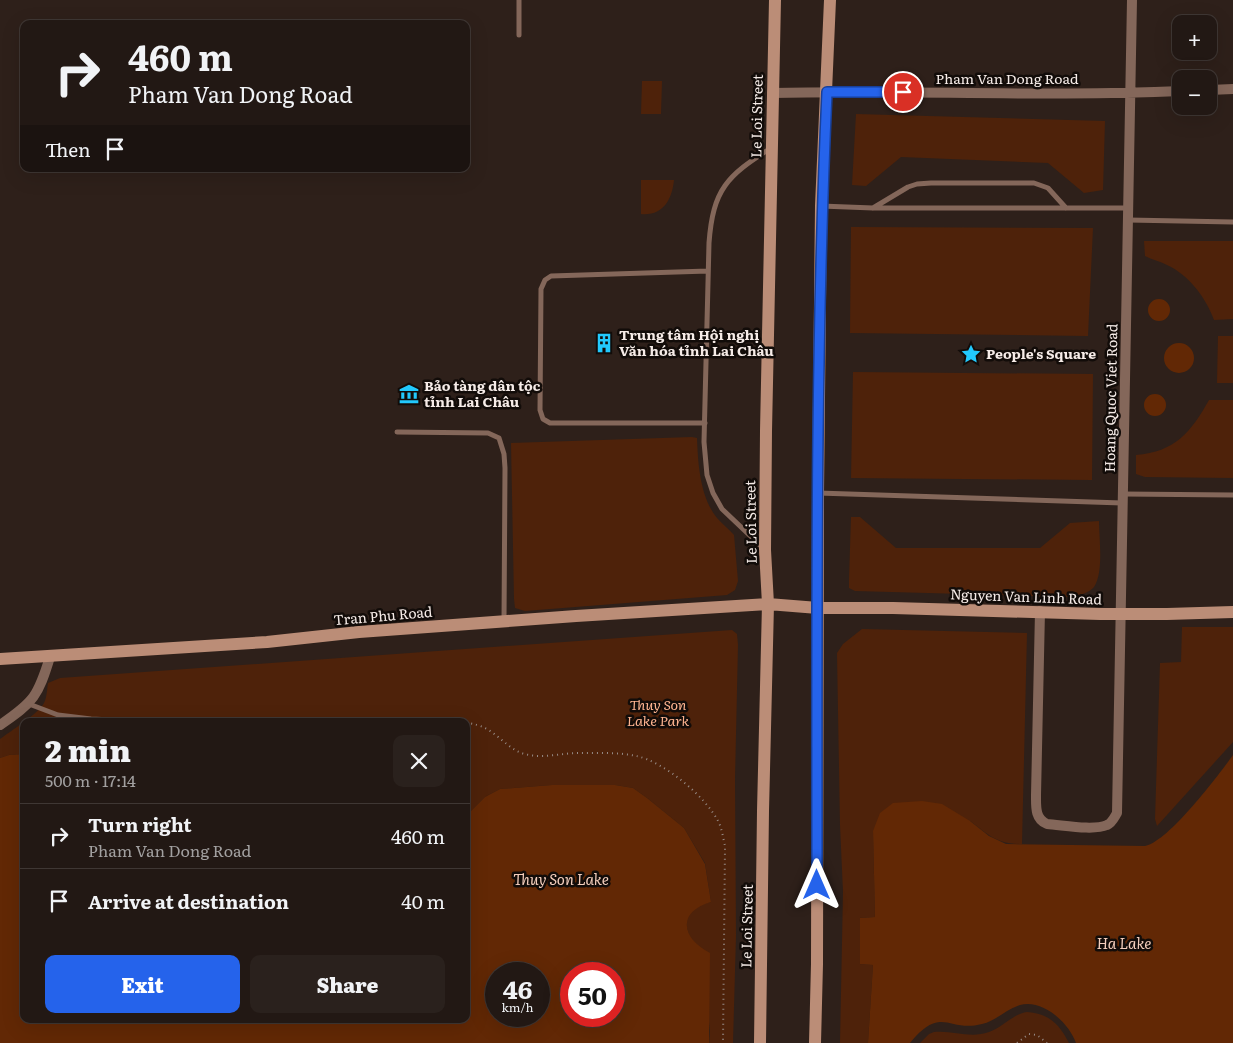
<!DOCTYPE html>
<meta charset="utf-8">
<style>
:root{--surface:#221814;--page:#2a211d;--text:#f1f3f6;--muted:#a2a0a0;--line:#3f3734;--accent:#2563eb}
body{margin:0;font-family:Literata,serif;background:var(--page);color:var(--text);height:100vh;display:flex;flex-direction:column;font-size:19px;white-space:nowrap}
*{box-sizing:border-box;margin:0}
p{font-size:16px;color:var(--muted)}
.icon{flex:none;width:28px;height:28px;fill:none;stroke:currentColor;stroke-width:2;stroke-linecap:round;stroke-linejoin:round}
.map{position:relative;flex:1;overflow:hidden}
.drawer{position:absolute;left:20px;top:718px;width:450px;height:305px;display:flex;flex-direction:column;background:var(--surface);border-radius:10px;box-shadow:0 5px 20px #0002,0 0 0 1px var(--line)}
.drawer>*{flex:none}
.top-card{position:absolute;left:20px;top:20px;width:450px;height:152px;border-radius:10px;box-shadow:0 5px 20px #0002,0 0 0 1px var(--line);background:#221814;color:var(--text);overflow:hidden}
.controls{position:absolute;left:1172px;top:15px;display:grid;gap:10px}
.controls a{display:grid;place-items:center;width:45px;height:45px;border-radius:10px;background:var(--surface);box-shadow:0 5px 20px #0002,0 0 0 1px var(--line);font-size:25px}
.speed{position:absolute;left:485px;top:962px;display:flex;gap:10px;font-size:25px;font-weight:700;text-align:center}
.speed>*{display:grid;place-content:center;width:65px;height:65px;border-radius:50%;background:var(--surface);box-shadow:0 5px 20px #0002,0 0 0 1px var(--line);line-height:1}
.speed small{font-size:12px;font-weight:400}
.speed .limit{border:8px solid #d22;background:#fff;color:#111}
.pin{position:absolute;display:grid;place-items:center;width:42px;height:42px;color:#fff;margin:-21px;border:2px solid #fff;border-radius:50%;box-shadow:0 1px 5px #0007}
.me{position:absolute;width:55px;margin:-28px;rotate:0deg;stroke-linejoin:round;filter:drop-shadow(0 0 4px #0008)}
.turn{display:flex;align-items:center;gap:18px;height:105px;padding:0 25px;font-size:22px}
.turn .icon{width:65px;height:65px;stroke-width:2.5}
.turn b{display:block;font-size:35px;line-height:42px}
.then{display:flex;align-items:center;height:48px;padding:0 25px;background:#0003;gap:10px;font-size:19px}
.round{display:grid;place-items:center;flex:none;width:52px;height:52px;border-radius:10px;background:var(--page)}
.head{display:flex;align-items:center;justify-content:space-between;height:85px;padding:0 25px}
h1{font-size:30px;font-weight:800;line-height:38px}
.action{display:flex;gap:10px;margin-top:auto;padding:10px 25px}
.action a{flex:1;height:58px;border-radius:10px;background:var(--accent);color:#fff;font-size:20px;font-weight:800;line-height:58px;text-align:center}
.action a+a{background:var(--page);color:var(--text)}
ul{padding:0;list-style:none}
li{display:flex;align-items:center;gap:15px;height:65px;padding:0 25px;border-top:1px solid var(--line)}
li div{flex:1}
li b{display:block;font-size:19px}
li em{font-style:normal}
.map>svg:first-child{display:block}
</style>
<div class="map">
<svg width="1233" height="1043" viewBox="0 0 1233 1043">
<rect width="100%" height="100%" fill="#2e201a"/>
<path fill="#4e220a" d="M642,81H662L661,114H641Z
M856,114L1105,121L1103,190L1084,193L1048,163L901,157L866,186L852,185Z
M641,180H674C672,200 663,216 641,214Z
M851,227L1093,228L1088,336L850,333Z
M1144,241H1233V319L1214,320C1206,298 1189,275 1167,265C1160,261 1152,260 1145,256Z
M1218,336H1233V383H1217Z
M853,372L1093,374L1092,480L851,478Z
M1209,400H1233V478L1145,477L1136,474V455C1175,452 1191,432 1209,400Z
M692,437L697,438C698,464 700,497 717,518C722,524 729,529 734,535L738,581L735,590L727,595L525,611L515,608L514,599L511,443Z
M851,517H860L896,548H1040L1070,523L1099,521C1099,538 1104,572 1094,587C1089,593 1080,595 1073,597L855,591L849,588V580Z
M1182,627H1233V742L1157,826L1155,819L1160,663L1181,662Z
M862,629L1027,633L1022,844C997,844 990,836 970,821L873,831L875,917L860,918V964L873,965L868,1043H840L843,892L840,825L837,653L843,644Z
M732,630L737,634L738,645L735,779L736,936L733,1043H709L710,1031L701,949C686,937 679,918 699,906C702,904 707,903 711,902L705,863L684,828L647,798L633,788L615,785H552L500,789L485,797L466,816V721H24V754L9,755L0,758V739C11,731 39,713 44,703C47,697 47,689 48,683L60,678Z
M1027,1012C1050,1014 1059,1024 1069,1043H920L929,1034L934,1032C953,1030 970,1039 989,1032C1003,1027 1013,1014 1027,1012Z"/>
<path fill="#622805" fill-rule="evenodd" d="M1148 310a11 11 0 1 1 22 0a11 11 0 1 1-22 0Z
M1164 358a15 15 0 1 1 30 0a15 15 0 1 1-30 0Z
M1144 405a11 11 0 1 1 22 0a11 11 0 1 1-22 0Z
M24,754V1019H466V816L485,797L500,789L552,785H615L633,788L647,798L684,828L705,864L711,902C676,912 682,939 710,953L709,1043H0V758L9,755ZM496,974H539V1016H496ZM571,974H614V1016H571Z
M1233,755V1043H1076C1069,1023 1043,999 1020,1005C1006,1009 996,1021 982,1024C948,1033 942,1004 910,1043H868L873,965L860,964V918L875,917L873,831L880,813L893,803L922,801L942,804L970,821L989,836L1006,844L1145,846C1168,842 1218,776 1233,755Z"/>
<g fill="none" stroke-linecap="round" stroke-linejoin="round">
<path stroke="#978b86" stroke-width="2" stroke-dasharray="1 4" stroke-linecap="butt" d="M466,723C497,725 504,751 529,755C545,758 563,753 579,753C598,753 618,752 636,756C663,761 705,796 718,821C722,828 723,838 725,846L723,1043
M1017,1043L1029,1034L1037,1035L1047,1043"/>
<path stroke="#84675a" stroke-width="5" d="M519,0V35
M821,206L873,208H1128
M873,208L908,187L917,184L931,183H1034L1048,188L1066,208
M1128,220L1233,222
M705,423H550L543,419L540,410L541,289L545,280L551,276L708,271
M397,432L488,433L499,438L504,454L505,468L504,622
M818,493L1122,503
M1123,494L1233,495
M763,548L722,509L713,493L707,475L704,442L709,243C713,189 727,176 771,148
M29,704L58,715L91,719L133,721H265"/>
<path stroke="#84675a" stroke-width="10" d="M1209,90L1233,89
M772,93C909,90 1045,97 1181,91
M1040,611L1036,795C1036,807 1035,819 1047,824C1063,825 1093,831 1107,825C1112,823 1114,818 1117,813L1132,0
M0,725C34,702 38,696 50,657"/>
<path stroke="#bb8d77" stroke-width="12" d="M0,659L267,642L359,632L576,616L768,604L818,608H893L1100,614H1167L1233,612
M760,1043L763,811L768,604L765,550L766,431L775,0
M815,1043L817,964L818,493L821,206L830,0"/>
</g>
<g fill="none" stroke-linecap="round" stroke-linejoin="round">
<defs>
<path id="route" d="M817,885C817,621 815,356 827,92H903"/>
</defs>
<use href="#route" stroke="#184099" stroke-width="12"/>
<use href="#route" stroke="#2563eb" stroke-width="9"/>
</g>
<defs>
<symbol id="building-bare" viewBox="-9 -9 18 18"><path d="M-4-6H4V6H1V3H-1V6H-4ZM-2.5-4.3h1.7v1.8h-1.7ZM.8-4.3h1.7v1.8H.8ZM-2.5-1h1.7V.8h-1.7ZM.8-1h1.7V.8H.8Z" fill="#22c9fd" stroke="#120c09" stroke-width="2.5" paint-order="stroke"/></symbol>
<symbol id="sight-bare" viewBox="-9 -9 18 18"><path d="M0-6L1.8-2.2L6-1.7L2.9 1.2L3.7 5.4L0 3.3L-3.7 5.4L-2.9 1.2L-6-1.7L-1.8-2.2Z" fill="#22c9fd" stroke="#120c09" stroke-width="2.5" paint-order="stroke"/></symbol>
<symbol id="museum-bare" viewBox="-9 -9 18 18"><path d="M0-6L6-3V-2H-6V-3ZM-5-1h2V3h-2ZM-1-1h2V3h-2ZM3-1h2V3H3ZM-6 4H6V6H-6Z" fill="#22c9fd" stroke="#120c09" stroke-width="2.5" paint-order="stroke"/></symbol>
</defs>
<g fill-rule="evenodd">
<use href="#building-bare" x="590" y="329" width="28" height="28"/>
<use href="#sight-bare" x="957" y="340" width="28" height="28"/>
<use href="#museum-bare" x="395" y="380" width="28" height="28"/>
</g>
<g text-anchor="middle" stroke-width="5" stroke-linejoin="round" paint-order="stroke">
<g font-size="14" fill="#f6ece8" stroke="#120c09">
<text x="1007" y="84">Pham Van Dong Road</text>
<text transform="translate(757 116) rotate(-89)" y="5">Le Loi Street</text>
<text transform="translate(1111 398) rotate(-89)" y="5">Hoang Quoc Viet Road</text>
<text transform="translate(751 522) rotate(-91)" y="5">Le Loi Street</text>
<text transform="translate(1026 597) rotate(2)" y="5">Nguyen Van Linh Road</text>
<text transform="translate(383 616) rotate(-5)" y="5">Tran Phu Road</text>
<text transform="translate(747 926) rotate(-89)" y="5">Le Loi Street</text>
</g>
<g font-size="14" font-weight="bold" fill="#f6ece8" stroke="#120c09" text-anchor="start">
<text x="619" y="340">Trung tâm Hội nghị<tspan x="619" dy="16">Văn hóa tỉnh Lai Châu</tspan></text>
<text x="986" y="359">People's Square</text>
<text x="424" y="391">Bảo tàng dân tộc<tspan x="424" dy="16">tỉnh Lai Châu</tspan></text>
</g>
<g font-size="14" font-style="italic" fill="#feb490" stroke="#120c09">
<text x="658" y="710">Thuy Son<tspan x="658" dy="16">Lake Park</tspan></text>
</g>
<g font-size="15" font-style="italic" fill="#f4cebc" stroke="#120c09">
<text x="561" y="885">Thuy Son Lake</text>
<text x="1124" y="949">Ha Lake</text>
</g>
</g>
</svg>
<div class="controls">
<a>+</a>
<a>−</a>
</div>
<div class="speed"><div>46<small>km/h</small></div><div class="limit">50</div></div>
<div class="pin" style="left:903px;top:92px;background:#d93025"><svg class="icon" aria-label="arrive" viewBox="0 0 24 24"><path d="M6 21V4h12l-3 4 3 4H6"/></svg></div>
<svg class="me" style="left:817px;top:885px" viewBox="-20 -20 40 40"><path d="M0-17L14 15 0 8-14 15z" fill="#2563eb" stroke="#fff" stroke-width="4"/></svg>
<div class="top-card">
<div class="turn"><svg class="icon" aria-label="right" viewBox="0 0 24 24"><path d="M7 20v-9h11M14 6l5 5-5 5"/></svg><div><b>460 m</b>Pham Van Dong Road</div></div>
<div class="then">Then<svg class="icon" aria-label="arrive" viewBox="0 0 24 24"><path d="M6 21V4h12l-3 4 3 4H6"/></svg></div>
</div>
<section class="drawer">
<div class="head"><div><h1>2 min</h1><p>500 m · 17:14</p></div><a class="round"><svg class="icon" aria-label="close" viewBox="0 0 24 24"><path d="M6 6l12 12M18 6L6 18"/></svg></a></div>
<ul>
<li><svg class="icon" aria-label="right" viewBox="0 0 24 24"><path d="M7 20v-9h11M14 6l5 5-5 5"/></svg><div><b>Turn right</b><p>Pham Van Dong Road</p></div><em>460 m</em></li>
<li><svg class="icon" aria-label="arrive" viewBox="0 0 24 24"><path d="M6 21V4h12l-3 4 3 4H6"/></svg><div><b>Arrive at destination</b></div><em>40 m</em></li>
</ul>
<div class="action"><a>Exit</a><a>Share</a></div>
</section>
</div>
